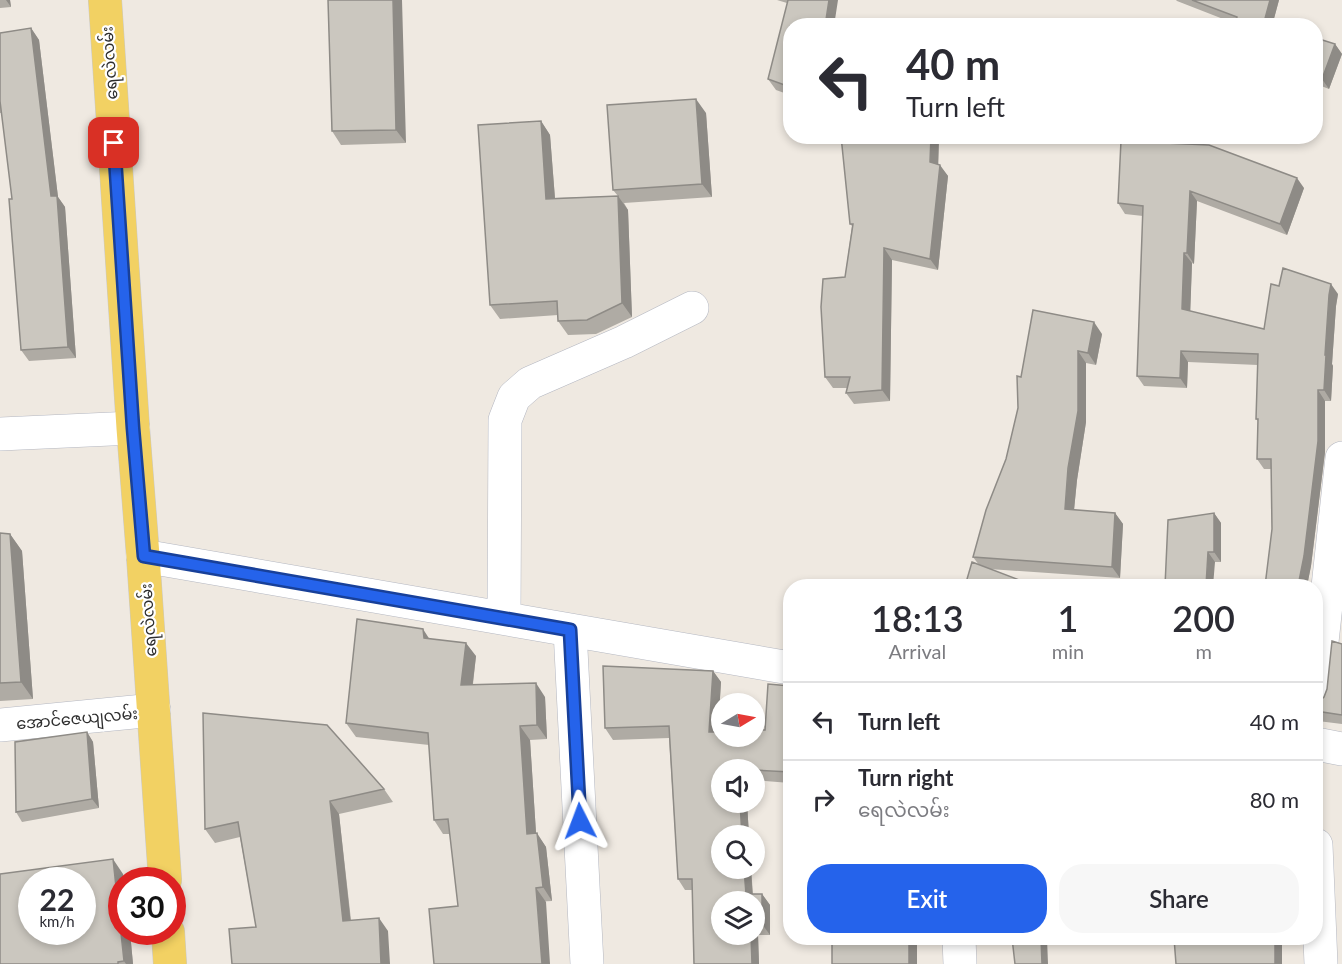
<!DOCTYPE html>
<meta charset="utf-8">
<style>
:root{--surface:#fff;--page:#f7f7f7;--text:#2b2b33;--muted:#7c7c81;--line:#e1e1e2;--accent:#2563eb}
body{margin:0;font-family:Lato,"Noto Sans Myanmar",sans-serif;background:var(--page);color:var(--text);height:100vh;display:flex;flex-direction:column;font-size:22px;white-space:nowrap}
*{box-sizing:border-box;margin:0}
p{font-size:20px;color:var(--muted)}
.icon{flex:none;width:33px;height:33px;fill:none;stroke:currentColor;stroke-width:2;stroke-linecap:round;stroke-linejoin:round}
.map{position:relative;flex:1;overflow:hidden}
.drawer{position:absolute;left:783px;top:579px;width:540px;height:366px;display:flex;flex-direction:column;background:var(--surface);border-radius:24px;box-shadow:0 3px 9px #0003}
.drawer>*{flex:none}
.hud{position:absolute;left:783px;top:18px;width:540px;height:126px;border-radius:24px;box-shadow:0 3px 9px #0003;background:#fff;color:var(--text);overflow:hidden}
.needle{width:39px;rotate:80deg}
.tools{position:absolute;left:711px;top:693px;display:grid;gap:12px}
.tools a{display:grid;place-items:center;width:54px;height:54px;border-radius:50%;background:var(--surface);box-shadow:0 3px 9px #0003;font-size:30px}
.speed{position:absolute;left:18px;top:867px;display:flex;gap:12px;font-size:30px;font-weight:700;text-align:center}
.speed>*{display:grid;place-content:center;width:78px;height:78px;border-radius:50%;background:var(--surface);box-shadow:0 3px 9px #0003;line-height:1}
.speed small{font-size:15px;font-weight:400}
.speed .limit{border:9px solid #d22;background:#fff;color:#111}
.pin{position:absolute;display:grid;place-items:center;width:51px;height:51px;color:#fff;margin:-26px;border-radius:12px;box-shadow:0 3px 9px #0006}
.me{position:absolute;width:66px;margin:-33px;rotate:357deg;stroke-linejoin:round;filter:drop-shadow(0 0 4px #0008)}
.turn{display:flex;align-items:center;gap:21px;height:126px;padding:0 24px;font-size:27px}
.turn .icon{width:78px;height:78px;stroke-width:2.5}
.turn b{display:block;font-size:42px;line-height:51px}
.eta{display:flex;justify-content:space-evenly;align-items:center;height:102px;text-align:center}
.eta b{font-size:36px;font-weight:600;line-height:42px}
.button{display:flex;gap:12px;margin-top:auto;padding:12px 24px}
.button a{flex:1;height:69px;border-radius:24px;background:var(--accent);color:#fff;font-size:24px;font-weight:600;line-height:69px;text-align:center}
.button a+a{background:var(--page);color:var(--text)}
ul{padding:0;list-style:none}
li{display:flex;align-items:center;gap:18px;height:78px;padding:0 24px;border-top:2px solid var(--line)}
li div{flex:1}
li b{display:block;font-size:22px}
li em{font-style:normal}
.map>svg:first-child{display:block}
</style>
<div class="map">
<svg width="1342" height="964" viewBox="0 0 1342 964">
<rect width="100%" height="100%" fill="#efe9e1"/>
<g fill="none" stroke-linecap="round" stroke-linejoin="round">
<defs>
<path id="minor" d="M0,434L133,428
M143,556L790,668
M504,618L505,420L514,397L530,383L624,342L692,308
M570,630L587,964
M1316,697L1342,458
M0,725L154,710
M1316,744L1342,749
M1316,845L1321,964
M959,938L960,964"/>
<path id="major" d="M105,0L133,428L143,556L165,880
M168,932L170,964"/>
</defs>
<use href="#minor" stroke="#b4b7c1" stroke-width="34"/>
<use href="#major" stroke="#c9c9c9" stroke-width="34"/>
<use href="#minor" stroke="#fff" stroke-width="33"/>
<use href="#major" stroke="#f2d163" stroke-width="33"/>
</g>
<path fill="#afaba4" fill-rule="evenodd" d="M0,0H10L11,7L0,8Z
M328,0L406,143L341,145L332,131Z
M777,0H788L787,3Z
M1176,0H1279L1272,26H1235L1236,24L1177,1Z
M790,26V95L776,90L768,79Z
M31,28L39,40L58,197L65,207L76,358L29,361L21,350L12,199L2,113H0V33Z
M1316,38L1335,44L1342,54L1329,89L1316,84Z
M706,113L712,197L624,203L628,210L632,317L596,334L568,335L558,321V315L500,319L490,305L541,121L550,135L555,198L618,196L613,190Z
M841,136H939L938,164L948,176L938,270L892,260L890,401L854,404L846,393L847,388H833L825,377L845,277L852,226L850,224Z
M1121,141L1304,188L1287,235L1197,201L1194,264L1192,263L1190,311L1264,329L1279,286L1338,294L1336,306L1332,364L1333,366L1331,401H1325V452L1311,566L1307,586H1265L1272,529L1271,469H1264L1257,459L1258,421L1256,419L1258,365L1188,362L1187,388L1144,386L1137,376L1143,216L1125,214L1118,203Z
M1102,334L1096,365L1086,363V422L1077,480L1074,510L1115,513L1123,524L1120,578L989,569L979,565L973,557L1006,459L1018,408L1021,377Z
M1214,513L1221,523V562H1215L1165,586Z
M0,533L10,534L22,551L33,699L0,701Z
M429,638L476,656L473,684L545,697L547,739L530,740L536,833L546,847L552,901L458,906L450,834H443L434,820L429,745L356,737L346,723Z
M1342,644V724L1318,721L1316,720L1317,703L1324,697Z
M603,666L713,671L721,682L718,732H722V736H754V730H765L768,684L790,686V783L754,780V770H722V802H747L749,836H722V868H751L753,894H762L770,905V935H758L759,964H694L692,890H685L678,879L669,738L613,740L605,728ZM722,902H754V934H722Z
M87,732L93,742L99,808L22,822L16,812Z
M384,789L393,802L339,814L351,920L388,931L256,927L240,837L215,843L205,829Z
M123,874L124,880H122V932H130L133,964H0Z"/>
<path fill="#8e8b86" d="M6,0H10L11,7Z
M393,0H402L406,143L396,130Z
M829,0H838L834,26H825Z
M1270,0H1279L1272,26H1263Z
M31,28L39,40L58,197L65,207L76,358L68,347Z
M1335,44L1342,54L1329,89L1322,79Z
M696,99L706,113L712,197L702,184Z
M541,121L550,135L556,212L546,199Z
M931,136H939L938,173L930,162Z
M940,165L948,176L938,270L930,259Z
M1297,178L1304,188L1287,235L1280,224Z
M1190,191L1197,201L1194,264L1187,253Z
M618,196L628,210L632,317L622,303Z
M884,248L892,260L890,401L882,390Z
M1184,253L1192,263L1190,320L1182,309Z
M1331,284L1338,294L1336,306L1332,364L1333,366L1331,401L1324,390L1325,355L1329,295Z
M1094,322L1102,334L1096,365L1088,353Z
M1078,351L1086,363V422L1077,480L1073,520L1065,509Z
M1181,351L1188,362L1187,388L1180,378Z
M1318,390L1325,401V452L1311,566L1307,586H1298Z
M1115,513L1123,524L1120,578L1112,567Z
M1214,513L1221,523V562L1214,552Z
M10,534L22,551L33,699L21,682Z
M1208,552L1215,562L1213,586H1206Z
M423,629L432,643L424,638Z
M466,643L476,656L471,698L461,685Z
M713,671L721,682L717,743L709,732Z
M536,683L545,697L547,739L537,725Z
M520,726L530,740L537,848L527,834Z
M87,732L93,742L99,808L92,799Z
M330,801L339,814L352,934L343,921Z
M740,802H747L749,836H742Z
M537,833L546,847L552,901L543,887Z
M113,859L123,874L124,880H122V932H130L133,964H126L124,961Z
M744,868H751L753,902L746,894Z
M536,888L546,902L550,964H542Z
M762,894L770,905V935L762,924Z
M379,918L388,931L390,964H381Z
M754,930L758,935L759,964H752L751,934H754Z
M909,938H917V964H909Z
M1041,938H1047L1048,964H1042Z
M1275,938H1282V964H1275Z"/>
<path fill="#cbc7bf" stroke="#8e8b86" stroke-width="1.5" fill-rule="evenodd" d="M328,0H393L396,130L332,131Z
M788,0H829L825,26H790V87L768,79Z
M1192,0H1270L1263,26H1235L1237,17Z
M31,28L51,196H57L68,347L21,350L9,199H12L0,101V33Z
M1316,38L1335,44L1322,79L1316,77Z
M696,99L702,184L613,190L607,105Z
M541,121L546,199L618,196L622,303L587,320L558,321L557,301L490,305L478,125Z
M841,136H931L930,162L940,165L930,259L884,248L882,390L846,393L850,377H825L821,307L823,279L845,277L853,224H850Z
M1121,141L1209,145L1297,178L1280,224L1190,191L1187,253H1184L1182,309L1264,329L1271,284L1279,286L1283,268L1331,284L1329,295L1325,355H1326L1324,390H1318V441L1304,556L1298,586H1265L1272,529L1271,459H1257L1258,419H1256L1258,354L1181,351L1180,378L1137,376L1143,206L1118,203Z
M1033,310L1094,322L1088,353L1078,351V411L1068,468L1065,509L1115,513L1112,567L973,557L986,510L1006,459L1018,408L1017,376L1021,377Z
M1214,513V552H1208L1206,586H1165L1168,520Z
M0,533L10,534L21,682L0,683Z
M972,562L1035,586H965Z
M357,619L423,629L424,638L466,643L461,685L536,683L537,725L520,726L527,834L537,833L543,887L536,888L542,964H434L429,909L458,906L448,819L434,820L428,733L346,723Z
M1332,641L1342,644V715L1316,711V704L1324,697L1327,689Z
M603,666L713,671L709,732H722V736H754V730H765L768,684L790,686V772L738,769V770H722V802H740L742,836H722V868H744L746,894H762V924H754V902H722V934H751L752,964H694L692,879H678L669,726L605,728Z
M203,713L327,725L384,789L330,801L343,921L379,918L381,964H232L229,929L256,927L238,822L205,829Z
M87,732L92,799L16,812L15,742Z
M113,859L124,961L118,962V964H0V874ZM32,880H82V932H32Z
M832,938H909V964H832Z
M1012,938H1041L1042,964H1015Z
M1174,938H1275V964H1176Z"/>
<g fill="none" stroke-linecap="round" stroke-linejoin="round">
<defs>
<path id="route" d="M114,143L133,428L144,556L570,630L580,821"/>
</defs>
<use href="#route" stroke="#184099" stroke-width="15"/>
<use href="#route" stroke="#2563eb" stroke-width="10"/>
</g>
<g text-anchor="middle" stroke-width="4.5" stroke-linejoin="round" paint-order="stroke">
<g font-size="16" fill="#2e2e2e" stroke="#fff">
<text transform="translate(109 63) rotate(-94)" y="6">ရေလဲလမ်း</text>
<text transform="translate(148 620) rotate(-94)" y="6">ရေလဲလမ်း</text>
<text transform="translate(77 718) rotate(-5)" y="6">အောင်ဇေယျလမ်း</text>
</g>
</g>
</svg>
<div class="tools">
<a><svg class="needle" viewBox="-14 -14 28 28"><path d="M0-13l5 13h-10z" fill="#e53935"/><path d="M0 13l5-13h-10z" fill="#7c7c81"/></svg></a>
<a><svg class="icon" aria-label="sound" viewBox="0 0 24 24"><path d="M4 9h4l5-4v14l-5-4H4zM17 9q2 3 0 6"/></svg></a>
<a><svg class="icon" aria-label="search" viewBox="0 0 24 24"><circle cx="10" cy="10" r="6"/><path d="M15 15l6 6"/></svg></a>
<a><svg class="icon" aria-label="layers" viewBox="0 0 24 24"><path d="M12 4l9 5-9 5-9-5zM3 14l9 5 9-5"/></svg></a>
</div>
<div class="speed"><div>22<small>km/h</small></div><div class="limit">30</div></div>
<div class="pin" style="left:114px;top:143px;background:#d93025"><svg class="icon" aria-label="arrive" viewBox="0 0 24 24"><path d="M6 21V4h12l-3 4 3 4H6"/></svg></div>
<svg class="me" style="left:580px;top:821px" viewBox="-20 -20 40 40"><path d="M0-17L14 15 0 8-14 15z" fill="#2563eb" stroke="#fff" stroke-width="4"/></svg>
<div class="hud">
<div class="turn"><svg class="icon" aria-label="left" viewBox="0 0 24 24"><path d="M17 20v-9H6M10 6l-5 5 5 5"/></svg><div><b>40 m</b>Turn left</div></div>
</div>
<section class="drawer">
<div class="eta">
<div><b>18:13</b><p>Arrival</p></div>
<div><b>1</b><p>min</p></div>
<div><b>200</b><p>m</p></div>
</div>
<ul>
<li><svg class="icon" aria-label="left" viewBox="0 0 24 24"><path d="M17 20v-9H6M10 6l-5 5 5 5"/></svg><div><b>Turn left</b></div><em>40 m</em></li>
<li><svg class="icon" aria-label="right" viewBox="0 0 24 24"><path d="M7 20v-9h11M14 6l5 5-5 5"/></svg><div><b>Turn right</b><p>ရေလဲလမ်း</p></div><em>80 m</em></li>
</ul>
<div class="button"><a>Exit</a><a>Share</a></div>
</section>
</div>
